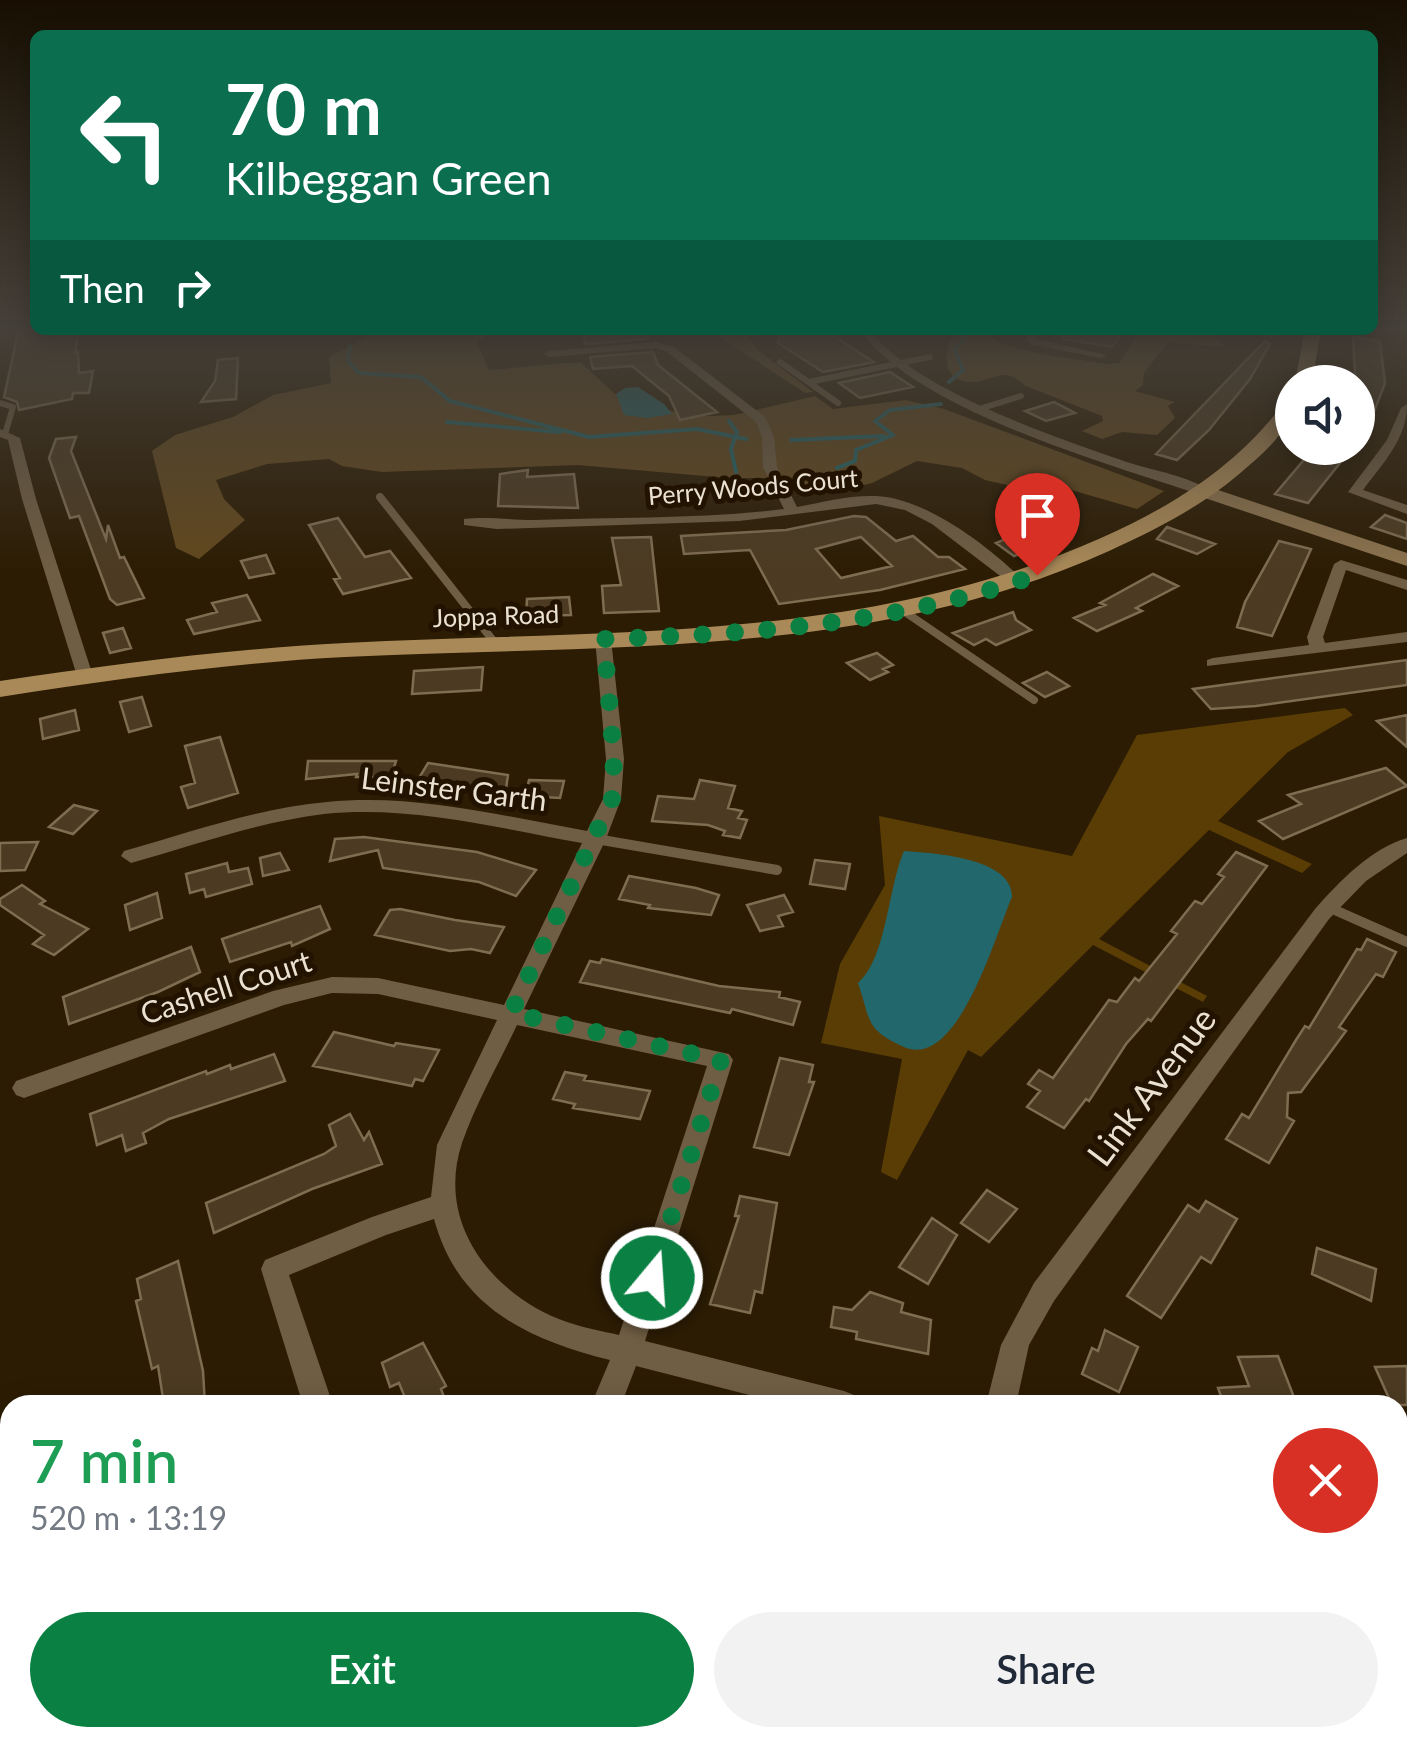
<!DOCTYPE html>
<meta charset="utf-8">
<style>
:root{--surface:#fff;--page:#f2f2f3;--text:#1f2937;--muted:#747a83;--accent:#0b8043}
body{margin:0;font-family:Lato,sans-serif;background:var(--page);color:var(--text);height:100vh;display:flex;flex-direction:column;font-size:38px;white-space:nowrap}
*{box-sizing:border-box;margin:0}
p{font-size:32px;color:var(--muted)}
.icon{flex:none;width:55px;height:55px;fill:none;stroke:currentColor;stroke-width:2;stroke-linecap:round;stroke-linejoin:round}
.map{position:relative;flex:1;overflow:hidden}
.sheet{position:absolute;left:0px;top:1395px;width:1408px;height:352px;display:flex;flex-direction:column;background:var(--surface);border-radius:30px 30px 0 0;box-shadow:0 5px 25px #0003}
.sheet>*{flex:none}
.top-card{position:absolute;left:30px;top:30px;width:1348px;height:305px;border-radius:15px;box-shadow:0 5px 25px #0003;background:#0b6e4f;color:#fff;overflow:hidden}
.controls{position:absolute;left:1275px;top:365px;display:grid;gap:20px}
.controls a{display:grid;place-items:center;width:100px;height:100px;border-radius:50%;background:var(--surface);box-shadow:0 5px 25px #0003;font-size:50px}
.pin{position:absolute;display:grid;place-items:center;width:85px;height:85px;color:#fff;margin:-102px -42px;border-radius:50% 50% 50% 0;rotate:-45deg;box-shadow:0 0 10px #0007}
.pin .icon{rotate:45deg}
.me{position:absolute;width:110px;margin:-55px;rotate:18deg;stroke-linejoin:round;filter:drop-shadow(0 0 8px #0008)}
.turn{display:flex;align-items:center;gap:35px;height:210px;padding:0 30px;font-size:45px}
.turn .icon{width:130px;height:130px;stroke-width:2.5}
.turn b{display:block;font-size:70px;line-height:85px}
.then{display:flex;align-items:center;height:95px;padding:0 30px;background:#0003;gap:20px;font-size:38px}
.round{display:grid;place-items:center;flex:none;width:105px;height:105px;border-radius:52px;background:var(--page)}
.headline{display:flex;align-items:center;justify-content:space-between;height:170px;padding:0 30px}
h1{font-size:60px;font-weight:600;line-height:75px;color:#1e9e55}
.cta{display:flex;gap:20px;margin-top:auto;padding:20px 30px}
.cta a{flex:1;height:115px;border-radius:60px;background:var(--accent);color:#fff;font-size:40px;font-weight:600;line-height:115px;text-align:center}
.cta a+a{background:var(--page);color:var(--text)}
.map>svg:first-child{display:block}
</style>
<div class="map">
<svg width="1407" height="1746" viewBox="0 0 1407 1746">
<rect width="100%" height="100%" fill="#2c1c03"/>
<path fill="#5a3d05" d="M1345,708L1353,715L1288,752L1218,821L1312,864L1302,873L1209,830L1099,939L1207,996L1203,1002L1093,945L981,1057L968,1050L897,1180L881,1172L902,1059L821,1043L840,964L885,885L879,816L1072,856L1137,735Z"/>
<path fill="#62481e" d="M382,330H497L477,342L489,370L580,362L626,404L648,401L686,417L734,415L815,396L833,409L906,400L944,409L1164,491L1137,509L1054,485L1020,488L985,480L962,468L917,461L872,483L850,488L800,490L786,478H728L578,465L382,472L342,466L329,459L267,464L216,480L224,499L245,520L199,559L176,548L152,451L175,435L233,417L273,395L331,383L329,357Z
M709,330H743L760,352L813,392L805,393Z
M956,330H984C1000,354 1078,358 1107,364L1119,363L1141,330H1281L1277,337L1217,330L1216,337L1224,346L1220,347L1168,342L1144,373L1143,385L1135,391L1175,402L1168,406L1175,418L1157,435L1122,432L1102,439L1082,431L1103,421L1102,416L1026,386C1019,381 1013,375 1005,375C994,375 984,382 973,382C940,382 943,352 956,330Z"/>
<path fill="#22676c" d="M638,387L664,404L672,414L647,418L624,415L616,394L625,388Z
M904,851C934,853 1013,858 1012,897C996,933 958,1071 904,1047C864,1029 871,1020 858,983C887,958 888,887 904,851Z"/>
<g fill="none" stroke-linecap="round" stroke-linejoin="round">
<path stroke="#22676c" stroke-width="4" d="M350,346L348,361L359,373L421,377L450,401L589,437L697,429L746,439
M949,382L963,370L955,349L971,330
M729,421L737,432L731,449L736,472
M447,422L560,432
M791,440L884,436
M837,468L855,461L856,450L893,435L875,421L890,410L941,404"/>
</g>
<path fill="#4c3b22" stroke="#7f6d52" stroke-width="2.5" fill-rule="evenodd" d="M19,328L79,330L75,353L78,352L79,373L93,371L89,393H73L72,399L19,410L17,402L4,397Z
M597,330H644L648,339L586,344L582,331Z
M781,330H824L874,362L823,372L778,343Z
M1064,330H1124L1112,347L1063,339Z
M1353,337L1380,341L1385,383L1359,451Z
M1265,341L1270,344L1250,379L1209,430L1177,460L1156,454Z
M653,352L658,365L717,412L680,420L669,396L632,366L593,369L590,357Z
M238,358L236,399L201,402L215,381L218,360Z
M890,372L913,387L860,398L839,383Z
M1054,402L1075,413L1046,421L1025,411Z
M76,437L71,451L106,539L108,525L120,558L124,557L144,598L117,605L110,599L79,516L70,518L49,458L56,439Z
M1314,448H1352L1308,503L1275,494Z
M528,470L527,477L574,474L578,508L498,506L500,474Z
M1385,515L1407,523V539L1371,527Z
M854,516L866,517L896,541L913,536L938,557H949L965,569L880,590L779,604L750,550L684,554L681,536L786,530ZM861,537L892,566L841,578L816,549Z
M338,518L365,557L390,551L411,578L343,594L334,579L340,578L309,525Z
M1045,522L1072,535L1014,556L996,543Z
M1167,527L1215,544L1197,554L1157,539Z
M651,537L659,611L604,613L602,586L621,585L612,538Z
M1279,541L1311,549L1272,636L1237,627L1245,602Z
M266,555L274,573L249,578L241,561Z
M1153,574L1178,586L1136,608L1142,611L1097,631L1074,618L1105,605L1100,603Z
M247,595L260,620L194,634L187,620L217,612L212,603Z
M569,597L571,615L526,616L527,599Z
M1013,612L1016,620L1031,630L996,645L986,639L974,645L953,633Z
M123,628L131,648L110,653L103,633Z
M877,653L893,665L883,669L888,672L870,680L847,663Z
M1407,660V685L1256,706L1211,709L1193,689Z
M483,667L481,690L412,694L414,671Z
M1047,672L1069,686L1045,697L1023,683Z
M142,697L151,726L129,732L120,702Z
M75,710L79,730L43,739L40,719Z
M1407,715V747L1377,721Z
M220,737L238,793L188,808L181,787L195,783L185,746Z
M308,761H396L391,777H356L357,774L306,779Z
M428,763L508,775L506,789L497,792L419,778Z
M1386,768L1407,786L1283,839L1259,821L1301,804L1288,795Z
M529,780L564,781L560,798L525,796Z
M700,780L735,786L728,808L742,811L738,818L747,820L740,838L723,835L725,831L708,825L652,821L658,796L694,799Z
M74,805L97,811L73,834L49,827Z
M364,837L477,852L536,870L516,896L479,882L383,868L378,850L330,861L335,839Z
M38,842L25,870L0,871V843Z
M1236,852L1267,866L1151,1021L1148,1019L1126,1044L1089,1101L1086,1099L1064,1128L1027,1107L1040,1091L1028,1084L1039,1070L1053,1078L1109,1000L1117,1002L1135,978L1139,981L1177,934L1171,931L1195,901L1202,904L1224,877L1218,874Z
M280,853L289,870L263,876L260,858Z
M815,860L850,864L845,889L810,884Z
M227,863L229,872L248,868L252,884L206,897L204,889L190,893L186,874Z
M629,876L696,888L719,895L711,915L648,908L650,905L619,899Z
M22,885L45,901L40,904L88,929L54,955L33,944L44,935L0,905V899Z
M157,893L162,918L130,930L125,905Z
M784,895L793,912L778,916L783,926L760,931L747,905Z
M320,906L330,929L292,946L291,942L230,962L222,939Z
M400,909L455,920L504,927L490,953L471,949L450,951L375,935L390,910Z
M1367,939L1396,952L1383,977L1376,974L1339,1027L1346,1031L1301,1092L1288,1093L1287,1117L1294,1121L1269,1163L1226,1139L1242,1114L1249,1118L1296,1040L1305,1026L1309,1028L1357,949L1361,950Z
M191,947L200,972L158,992L69,1024L63,997Z
M602,959L719,986L780,992L779,997L800,1002L793,1025L732,1009L730,1013L580,982L590,961L600,963Z
M334,1032L394,1046L396,1043L439,1050L423,1081L415,1079L412,1086L313,1066Z
M274,1054L285,1081L169,1119L143,1133L146,1143L126,1151L122,1135L97,1145L90,1114L206,1071L207,1074L230,1065L231,1069Z
M780,1058L813,1065L809,1082H814L789,1155L754,1147Z
M565,1072L586,1076L584,1080L650,1091L640,1119L573,1108L575,1104L553,1099Z
M350,1114L364,1140L369,1132L382,1164L312,1189L214,1233L206,1203L324,1154L336,1146L329,1125Z
M987,1190L1017,1209L989,1242L961,1223Z
M740,1196L777,1203L762,1293L755,1291L750,1313L710,1304L739,1216H735Z
M1206,1201L1237,1219L1211,1263L1201,1257L1161,1318L1127,1296L1188,1205L1199,1212Z
M932,1218L957,1235L928,1284L899,1267Z
M1317,1248L1376,1269L1371,1301L1312,1274Z
M178,1261L203,1371L205,1405H164L158,1366L152,1369L136,1301L141,1299L137,1279Z
M870,1292L903,1303L901,1312L931,1320L928,1354L856,1339L857,1332L831,1327L834,1307L852,1310Z
M1105,1330L1138,1347L1119,1392L1082,1374L1092,1348L1098,1351Z
M423,1343L446,1386L441,1389L447,1405H408L399,1383L390,1387L382,1363Z
M1278,1356L1297,1405H1224L1218,1388L1249,1386L1238,1357Z
M1407,1366V1405H1392L1375,1367Z"/>
<g fill="none" stroke-linecap="round" stroke-linejoin="round">
<path stroke="#705e44" stroke-width="6" d="M758,334L759,330
M780,362L838,403
M809,382L930,357
M0,403L13,407L5,434
M976,410L1021,396"/>
<path stroke="#705e44" stroke-width="8" d="M380,497L495,643
M905,612L1034,700"/>
<path stroke="#705e44" stroke-width="10" d="M596,839L777,870
M1328,907L1407,942"/>
<path fill="#705e44" fill-rule="evenodd" d="M1372,328H1407V331L1367,330Z
M860,330H870C913,390 1060,439 1130,463C1155,471 1189,476 1210,491L1198,494C1108,464 914,409 860,330Z
M1031,330H1041L1036,338L1040,340L1107,355L1101,358L1033,345L1025,339Z
M656,342L674,347L765,417L774,437L777,467L797,507C823,502 849,495 876,496C926,498 990,547 1025,582L1022,585H1012L932,524L905,510L876,504L739,521L497,529L464,525V519C486,516 511,520 534,520C617,517 702,519 784,509L763,467L762,437L756,422L666,351L656,348L549,357L543,354L549,351Z
M1407,404C1407,439 1383,463 1363,490L1407,505V514L1348,492L1387,440L1401,408Z
M0,429L20,438L36,499L93,676L91,680H79L77,676L22,499L8,440L0,437Z
M1341,560L1407,580V590L1346,570L1323,637L1325,643L1407,632V642L1207,666V660L1213,658L1309,645L1307,637L1334,564Z
M603,634L611,639L624,759L621,799L606,839L524,1009L729,1054L733,1060L645,1341L844,1391L854,1395L859,1405H788L636,1366L621,1405H591L610,1360C528,1339 458,1308 434,1219L386,1235L289,1275L333,1405H303L261,1269L265,1260L372,1217L431,1197L437,1145L497,1020L378,994L332,993L284,1005L24,1098L16,1095L12,1088L16,1081L273,991L332,977L378,978L504,1005L582,843C497,828 410,805 324,814C258,822 195,845 131,863L121,856L124,851C191,832 258,808 327,802C414,793 502,816 587,831L603,799L606,759L595,639ZM517,1025L707,1066L619,1335C602,1331 584,1328 567,1322C493,1296 435,1224 462,1143C476,1103 499,1063 517,1025Z
M1407,838V853L1366,881L1329,919L1054,1301L1029,1345L1016,1405H986L1001,1345L1034,1283L1315,909C1340,881 1370,849 1407,838Z
M1398,1497H1407V1527H1398Z
M1398,1539L1407,1543V1619L1398,1615Z
M954,1738H988V1746H954Z"/>
<path fill="#8c734e" fill-rule="evenodd" d="M1203,485L1407,553V566L1196,495L1194,491Z"/>
<path fill="#a98958" fill-rule="evenodd" d="M1305,330H1321L1312,382H1295Z
M1292,399C1294,430 1261,455 1238,475C1200,507 1155,530 1109,551C868,660 602,644 345,657C229,663 114,679 0,697V681C114,664 229,649 345,643C602,629 860,645 1101,538C1173,506 1239,465 1286,400Z"/>
</g>
<linearGradient id="sky" x2="0" y2="1"><stop stop-color="#180f02"/><stop offset="0.57" stop-color="#454039"/><stop offset="1" stop-color="#454039" stop-opacity="0"/></linearGradient>
<rect width="1407" height="573" fill="url(#sky)"/>
<g fill="none" stroke-linecap="round" stroke-linejoin="round">
<path stroke="#0b8043" stroke-width="18" stroke-dasharray="0 32.4" d="M652,1278L721,1060L511,1013L612,799L614,759L604,639C752,634 896,624 1037,575"/>
</g>
<g text-anchor="middle" stroke-width="10" stroke-linejoin="round" paint-order="stroke">
<g font-size="25" fill="#ebe1d2" stroke="#221300">
<text transform="translate(753 487) rotate(-5)" y="9">Perry Woods Court</text>
<text transform="translate(496 616) rotate(-2)" y="9">Joppa Road</text>
</g>
<g font-size="30" fill="#ebe1d2" stroke="#221300">
<text transform="translate(454 790) rotate(7)" y="10">Leinster Garth</text>
<text transform="translate(226 988) rotate(-18)" y="10">Cashell Court</text>
</g>
<g font-size="35" fill="#ebe1d2" stroke="#221300">
<text transform="translate(1152 1087) rotate(-53)" y="12">Link Avenue</text>
</g>
</g>
</svg>
<div class="controls">
<a><svg class="icon" aria-label="sound" viewBox="0 0 24 24"><path d="M4 9h4l5-4v14l-5-4H4zM17 9q2 3 0 6"/></svg></a>
</div>
<div class="pin" style="left:1037px;top:575px;background:#d93025"><svg class="icon" aria-label="arrive" viewBox="0 0 24 24"><path d="M6 21V4h12l-3 4 3 4H6"/></svg></div>
<svg class="me" style="left:652px;top:1278px" viewBox="-20 -20 40 40"><circle r="17" fill="#0b8043" stroke="#fff" stroke-width="3"/><path d="M0-11L8 9 0 5-8 9z" fill="#fff"/></svg>
<div class="top-card">
<div class="turn"><svg class="icon" aria-label="left" viewBox="0 0 24 24"><path d="M17 20v-9H6M10 6l-5 5 5 5"/></svg><div><b>70 m</b>Kilbeggan Green</div></div>
<div class="then">Then<svg class="icon" aria-label="right" viewBox="0 0 24 24"><path d="M7 20v-9h11M14 6l5 5-5 5"/></svg></div>
</div>
<section class="sheet">
<div class="headline"><div><h1>7 min</h1><p>520 m · 13:19</p></div><a class="round" style="background:#d93025;color:#fff"><svg class="icon" aria-label="close" viewBox="0 0 24 24"><path d="M6 6l12 12M18 6L6 18"/></svg></a></div>
<div class="cta"><a>Exit</a><a>Share</a></div>
</section>
</div>
